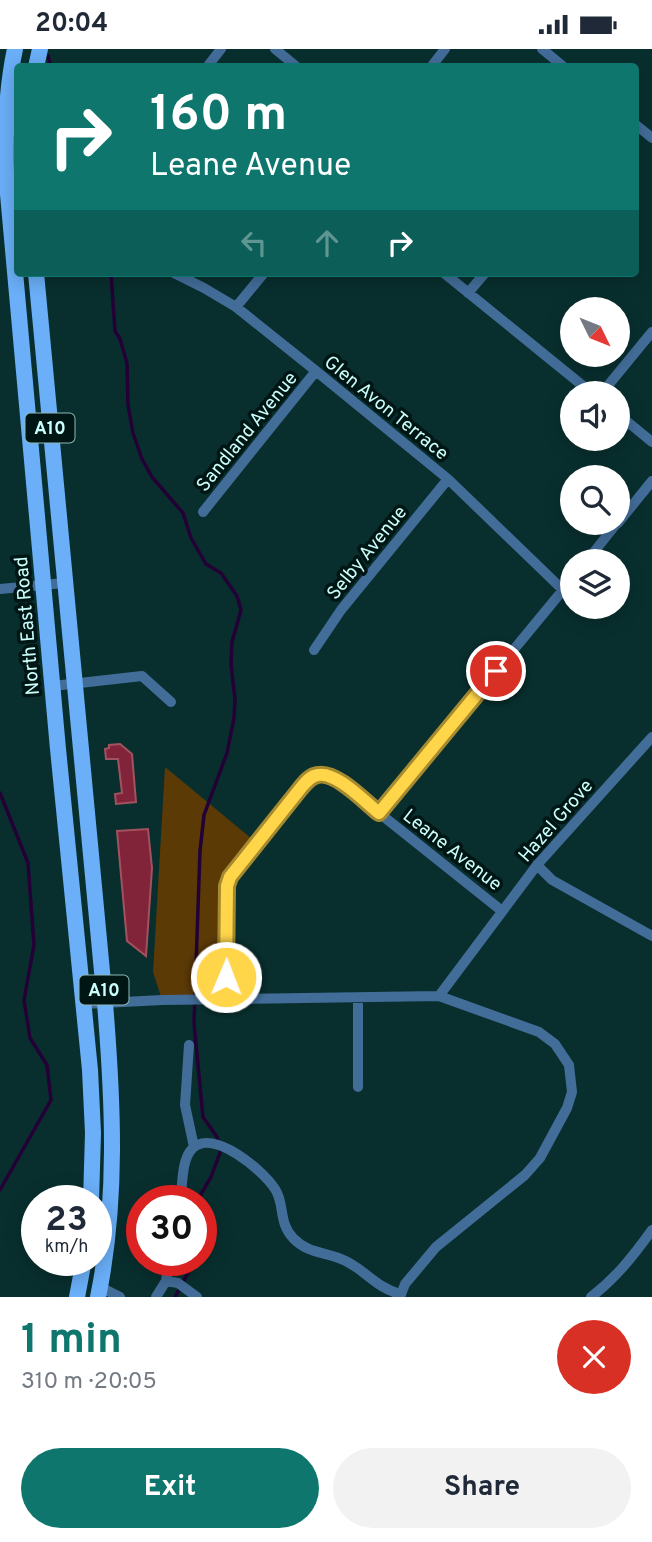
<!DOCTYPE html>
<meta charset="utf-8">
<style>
:root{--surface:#fff;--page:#f2f2f3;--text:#1f2937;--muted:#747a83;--accent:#0f766e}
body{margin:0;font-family:Overpass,sans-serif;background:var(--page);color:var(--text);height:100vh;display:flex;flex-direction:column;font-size:26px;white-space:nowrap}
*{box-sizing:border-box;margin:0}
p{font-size:23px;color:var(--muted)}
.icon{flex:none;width:38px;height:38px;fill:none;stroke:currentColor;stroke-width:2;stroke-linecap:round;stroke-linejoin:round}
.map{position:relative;height:1248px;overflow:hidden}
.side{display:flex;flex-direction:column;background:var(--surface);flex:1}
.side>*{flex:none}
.guide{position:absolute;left:14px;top:14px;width:625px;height:214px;border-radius:7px;box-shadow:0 4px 18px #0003;background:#0f766e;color:#fff;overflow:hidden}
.needle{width:46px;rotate:133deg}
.buttons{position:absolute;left:560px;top:248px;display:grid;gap:14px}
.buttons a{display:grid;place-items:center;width:70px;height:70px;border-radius:50%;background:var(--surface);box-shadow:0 4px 18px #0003;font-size:35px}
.speed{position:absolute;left:21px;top:1136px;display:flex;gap:14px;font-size:35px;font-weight:700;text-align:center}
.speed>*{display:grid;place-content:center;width:91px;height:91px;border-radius:50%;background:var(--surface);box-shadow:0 4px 18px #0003;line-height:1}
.speed small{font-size:18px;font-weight:400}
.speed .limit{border:10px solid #d22;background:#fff;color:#111}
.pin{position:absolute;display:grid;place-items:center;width:60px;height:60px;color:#fff;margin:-30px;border:4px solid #fff;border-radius:50%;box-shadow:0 2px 7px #0007}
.me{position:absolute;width:77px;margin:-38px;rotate:1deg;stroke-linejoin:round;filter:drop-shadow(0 0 5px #0008)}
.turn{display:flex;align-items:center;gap:24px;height:147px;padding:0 21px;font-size:32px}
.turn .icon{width:91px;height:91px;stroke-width:2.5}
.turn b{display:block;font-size:49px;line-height:60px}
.lanes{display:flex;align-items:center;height:66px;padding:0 21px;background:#0003;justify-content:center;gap:35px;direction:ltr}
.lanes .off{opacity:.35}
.round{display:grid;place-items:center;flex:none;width:74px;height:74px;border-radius:37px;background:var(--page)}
.overview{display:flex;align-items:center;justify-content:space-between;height:119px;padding:0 21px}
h1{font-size:42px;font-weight:700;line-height:52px;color:var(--accent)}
.primary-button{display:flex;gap:14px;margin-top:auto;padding:14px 21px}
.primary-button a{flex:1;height:80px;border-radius:42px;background:var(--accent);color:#fff;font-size:28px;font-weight:700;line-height:80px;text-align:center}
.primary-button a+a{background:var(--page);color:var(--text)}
.status{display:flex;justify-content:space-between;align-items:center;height:49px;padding:0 35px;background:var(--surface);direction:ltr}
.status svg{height:19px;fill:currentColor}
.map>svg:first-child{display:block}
</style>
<div class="status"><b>20:04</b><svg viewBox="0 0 49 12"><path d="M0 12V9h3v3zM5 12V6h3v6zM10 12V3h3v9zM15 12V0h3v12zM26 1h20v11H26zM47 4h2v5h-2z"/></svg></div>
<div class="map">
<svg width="652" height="1248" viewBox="0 0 652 1248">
<rect width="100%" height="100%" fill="#082f2e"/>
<path fill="#5b3a06" d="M165,718L257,794L230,828L225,951H162L153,923Z"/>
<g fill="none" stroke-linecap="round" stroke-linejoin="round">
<path stroke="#230035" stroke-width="3.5" d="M48,7L51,18
M111,224L115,282L120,290L127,314L128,356L133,384L142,410L152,428L183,464L191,489L206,515L221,524L237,547L241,561L232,593L231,616L235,650L234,669L227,704L204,766L200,802L194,974L203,1068L217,1088L221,1101L211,1128L197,1152
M0,744L28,814L34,896L24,951L30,989L47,1016L51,1051L0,1141
M175,1248L195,1211"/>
</g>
<path fill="#812439" stroke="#a2525f" stroke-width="2" d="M120,695L132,705L136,753L116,755L115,745L122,744L118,710H106L105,700L109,699V696Z
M148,780L152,819L146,907L127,892L117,782Z"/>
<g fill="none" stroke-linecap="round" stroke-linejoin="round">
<path stroke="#436d99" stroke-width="10" d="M275,0L297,18
M542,0L564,18
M207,18L221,0
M431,18L445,0
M635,75L652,89
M174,224L204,239L236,258L316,322L448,430L563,541
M444,224L593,345
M468,244L485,224
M236,258L264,224
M601,345L652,283
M618,365L652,393
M203,463L316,322
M618,474L652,432
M586,513L617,474
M0,540L64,534
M314,601L341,561L448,430
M53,637L142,627L171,653
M379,764L572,530
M537,816L552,831L652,887
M439,947L537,816L652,688
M225,951L227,837L230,828L300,740C312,728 318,724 334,728L502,862
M84,955L162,951L439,947L539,983L555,995L569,1016L572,1043L567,1059L540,1109L525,1126L436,1198L405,1235L400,1248
M189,996L185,1056L194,1098
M358,1038V949
M180,1152C183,1137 181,1111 192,1100C212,1078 264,1122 275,1140C285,1155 278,1173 293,1189C307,1204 324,1203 341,1210C363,1218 374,1238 400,1245
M166,1232L178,1234L197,1248
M100,1238L120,1248
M156,1248L166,1232L169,1211
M591,1248C616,1229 634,1206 652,1181"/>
<path stroke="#6aaff8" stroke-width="16" d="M15,0C6,41 5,81 6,123L58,700L90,1021L93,1084L91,1152
M36,18L40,0
M36,224L105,954C113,1052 118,1151 98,1248
M77,1248L84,1211"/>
</g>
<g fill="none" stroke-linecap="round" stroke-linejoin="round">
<defs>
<path id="route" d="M226,928L227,837L230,828L300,740C305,734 310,727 318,726C336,722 365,753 379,764L496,622"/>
</defs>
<use href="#route" stroke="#a68a30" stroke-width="18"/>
<use href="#route" stroke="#ffd54a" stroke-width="12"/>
</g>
<g text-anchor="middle" stroke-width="7" stroke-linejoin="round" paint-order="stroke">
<g fill="#001615" stroke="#8db9b6" stroke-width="2">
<rect x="25.5" y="364.5" width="49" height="29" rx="5"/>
<rect x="79.5" y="926.5" width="49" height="29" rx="5"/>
</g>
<g font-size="18" font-weight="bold" fill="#cafffb">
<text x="50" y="385">A10</text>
<text x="104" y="947">A10</text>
</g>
<g font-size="19" fill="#cafffb" stroke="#001615">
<text transform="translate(387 358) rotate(39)" y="7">Glen Avon Terrace</text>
<text transform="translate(246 382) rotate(-51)" y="7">Sandland Avenue</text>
<text transform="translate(366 503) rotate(-51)" y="7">Selby Avenue</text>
<text transform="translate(26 577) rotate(-95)" y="7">North East Road</text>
<text transform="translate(555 771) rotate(-49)" y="7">Hazel Grove</text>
<text transform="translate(453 800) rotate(38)" y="7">Leane Avenue</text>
</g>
</g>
</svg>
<div class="buttons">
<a><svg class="needle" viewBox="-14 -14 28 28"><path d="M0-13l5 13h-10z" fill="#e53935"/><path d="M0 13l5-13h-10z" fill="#747a83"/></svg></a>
<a><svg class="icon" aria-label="sound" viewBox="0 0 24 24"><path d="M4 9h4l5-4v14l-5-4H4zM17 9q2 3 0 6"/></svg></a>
<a><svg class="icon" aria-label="search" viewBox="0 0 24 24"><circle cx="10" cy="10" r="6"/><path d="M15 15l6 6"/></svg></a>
<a><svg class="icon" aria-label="layers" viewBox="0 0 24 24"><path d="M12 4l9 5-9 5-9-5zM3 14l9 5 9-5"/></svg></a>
</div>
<div class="speed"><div>23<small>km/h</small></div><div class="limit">30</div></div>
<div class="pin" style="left:496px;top:622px;background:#d93025"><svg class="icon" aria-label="arrive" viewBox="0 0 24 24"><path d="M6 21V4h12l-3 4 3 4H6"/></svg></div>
<svg class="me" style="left:226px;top:928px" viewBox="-20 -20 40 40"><circle r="17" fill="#ffd54a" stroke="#fff" stroke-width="3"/><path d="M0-11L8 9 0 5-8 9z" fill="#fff"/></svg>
<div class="guide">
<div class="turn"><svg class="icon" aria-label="right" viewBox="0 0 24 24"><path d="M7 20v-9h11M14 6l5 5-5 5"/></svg><div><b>160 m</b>Leane Avenue</div></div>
<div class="lanes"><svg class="icon off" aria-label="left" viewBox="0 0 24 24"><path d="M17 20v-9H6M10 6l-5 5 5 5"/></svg><svg class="icon off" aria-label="ahead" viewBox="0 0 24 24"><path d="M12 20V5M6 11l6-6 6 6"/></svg><svg class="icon" aria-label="right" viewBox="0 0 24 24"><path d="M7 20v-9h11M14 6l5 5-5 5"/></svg></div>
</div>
</div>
<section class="side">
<div class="overview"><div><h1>1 min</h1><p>310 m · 20:05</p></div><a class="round" style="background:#d93025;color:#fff"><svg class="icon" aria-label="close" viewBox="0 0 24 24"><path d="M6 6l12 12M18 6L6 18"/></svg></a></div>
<div class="primary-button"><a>Exit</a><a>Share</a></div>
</section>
